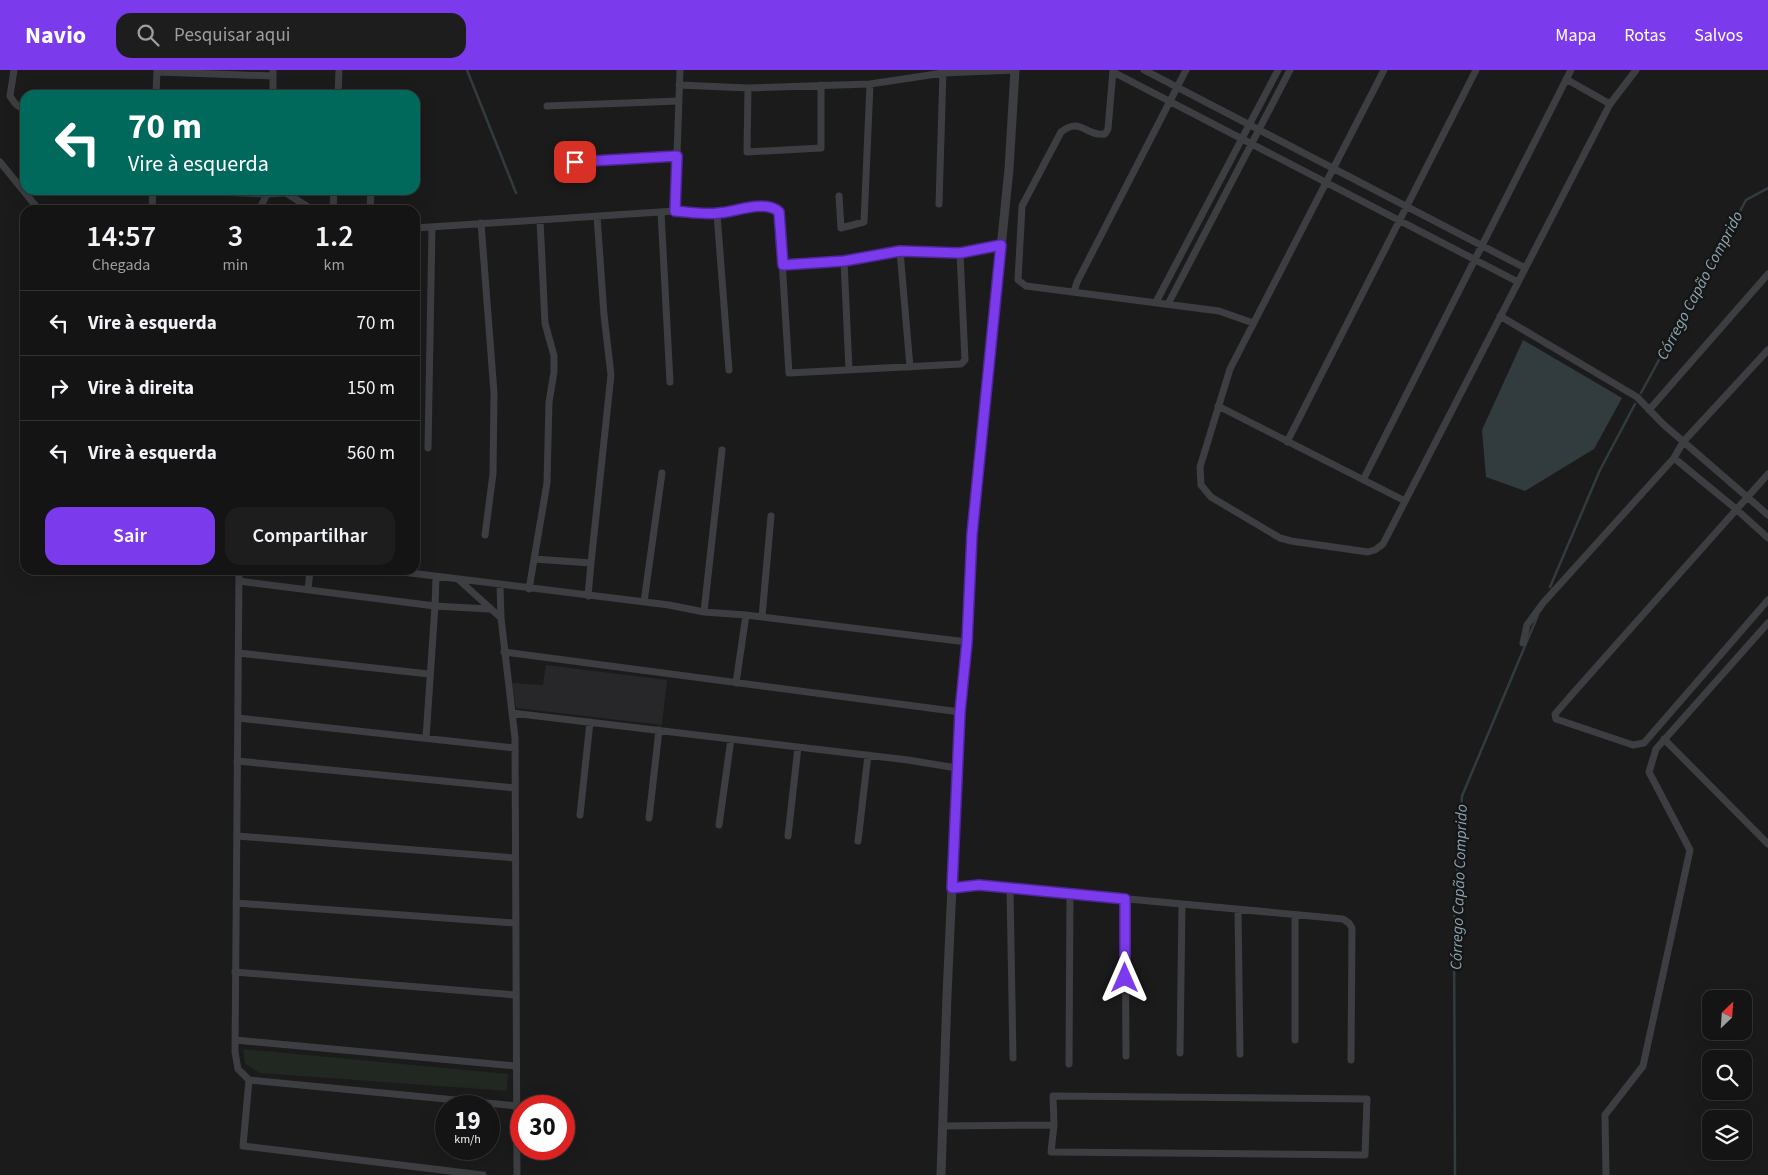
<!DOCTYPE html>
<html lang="pt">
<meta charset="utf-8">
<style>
:root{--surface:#141415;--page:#1d1d1e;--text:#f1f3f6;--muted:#9d9ea0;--line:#333334;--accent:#7c3aed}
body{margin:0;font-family:"Source Sans 3",sans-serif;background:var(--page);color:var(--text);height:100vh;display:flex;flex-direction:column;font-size:19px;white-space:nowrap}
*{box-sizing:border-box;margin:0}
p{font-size:16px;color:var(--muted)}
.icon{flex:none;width:28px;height:28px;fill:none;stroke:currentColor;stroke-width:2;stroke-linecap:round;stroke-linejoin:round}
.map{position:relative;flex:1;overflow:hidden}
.sheet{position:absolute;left:20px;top:135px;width:400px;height:370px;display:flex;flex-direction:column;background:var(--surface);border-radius:15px;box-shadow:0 5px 20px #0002,0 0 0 1px var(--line)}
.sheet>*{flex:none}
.hud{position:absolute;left:20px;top:20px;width:400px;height:105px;border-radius:15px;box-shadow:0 5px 20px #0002,0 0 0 1px var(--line);background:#00695c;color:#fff;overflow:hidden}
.needle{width:32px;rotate:25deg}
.tools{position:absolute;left:1702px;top:920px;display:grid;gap:10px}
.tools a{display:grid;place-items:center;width:50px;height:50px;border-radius:10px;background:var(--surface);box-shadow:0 5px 20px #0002,0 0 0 1px var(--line);font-size:25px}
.speed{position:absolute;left:435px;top:1025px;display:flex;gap:10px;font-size:25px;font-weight:700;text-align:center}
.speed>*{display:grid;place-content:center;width:65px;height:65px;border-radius:50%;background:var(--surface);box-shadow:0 5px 20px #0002,0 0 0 1px var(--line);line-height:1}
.speed small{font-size:12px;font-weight:400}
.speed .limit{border:8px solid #d22;background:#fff;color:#111}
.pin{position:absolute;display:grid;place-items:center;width:42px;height:42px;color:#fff;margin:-21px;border-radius:10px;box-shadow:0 2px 8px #0006}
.me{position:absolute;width:55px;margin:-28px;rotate:0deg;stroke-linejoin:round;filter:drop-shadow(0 0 4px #0008)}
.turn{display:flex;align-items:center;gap:18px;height:105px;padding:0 25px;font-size:22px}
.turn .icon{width:65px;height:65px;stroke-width:2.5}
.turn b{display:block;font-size:35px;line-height:42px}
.eta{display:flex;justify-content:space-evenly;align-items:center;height:85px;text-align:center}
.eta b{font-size:30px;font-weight:600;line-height:35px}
.button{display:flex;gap:10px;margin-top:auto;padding:10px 25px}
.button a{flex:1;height:58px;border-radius:15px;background:var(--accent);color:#fff;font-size:20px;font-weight:600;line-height:58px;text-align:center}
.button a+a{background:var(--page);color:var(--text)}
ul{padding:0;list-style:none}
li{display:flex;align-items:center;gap:15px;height:65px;padding:0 25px;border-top:1px solid var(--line)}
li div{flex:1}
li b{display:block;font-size:19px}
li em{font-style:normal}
header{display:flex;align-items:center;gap:30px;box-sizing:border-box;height:70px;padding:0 25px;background:var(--accent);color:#fff}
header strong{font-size:24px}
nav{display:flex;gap:28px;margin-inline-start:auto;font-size:18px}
.search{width:350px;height:45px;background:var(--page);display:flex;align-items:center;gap:12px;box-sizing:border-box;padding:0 18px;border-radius:15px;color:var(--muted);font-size:19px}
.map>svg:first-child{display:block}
</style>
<header>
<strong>Navio</strong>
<div class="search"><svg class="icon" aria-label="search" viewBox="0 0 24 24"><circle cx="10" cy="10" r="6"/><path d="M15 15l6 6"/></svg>Pesquisar aqui</div>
<nav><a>Mapa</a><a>Rotas</a><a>Salvos</a></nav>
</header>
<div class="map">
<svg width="1768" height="1105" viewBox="0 0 1768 1105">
<rect width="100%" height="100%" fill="#1b1b1c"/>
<path fill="#272729" d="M546,595L667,610L662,655L516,638L512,613L543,615Z"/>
<path fill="#212721" d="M243,979L508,1004L507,1021L260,1003L245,994Z"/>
<path fill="#323c3f" d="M1523,270L1622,328L1594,379L1525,421L1486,407L1482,360Z"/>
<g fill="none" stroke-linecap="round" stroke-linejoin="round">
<path stroke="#323c3f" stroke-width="2.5" d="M467,0L516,123
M1641,323L1746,130L1768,118
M1550,517L1600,400L1635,334
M1455,1105L1454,855L1462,726L1538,545"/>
<path stroke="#3c3e41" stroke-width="7" d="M14,0L10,26C14,32 17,38 25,38
M1113,0L1108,59L1105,64C1086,67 1081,46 1061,62L1022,136L1018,210L1026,216L1219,241L1253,253
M1144,0L1525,198
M1384,0L1230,299L1200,397L1201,415L1211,427L1280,468L1291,471L1368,482L1375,480L1383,474L1610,34L1636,0
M157,2L273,6
M1113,2L1518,212
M1566,9L1610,34
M679,15L748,18L870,14L943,3L1015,0
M748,18L747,82L821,78V15
M156,25L157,0
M273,25V0
M338,25L339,0
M547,36L679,31
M0,92L39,140
M575,92L677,86
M153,120L267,124L334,120
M286,123L313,140
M839,126L841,158L864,152L870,14
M939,134L943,0
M152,140L153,120
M259,140L268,122
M333,140L334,120
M370,140L371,120
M675,141L680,0
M661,142L670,312
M717,144L729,300
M481,153L494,323L493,404L485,465
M415,158L675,141C689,142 704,145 718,143C735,142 766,129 779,142L789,303L961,294L965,290L960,183
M900,181L910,297
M844,191L849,300
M783,195L844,191L900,181L960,183L1001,175
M1074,222L1077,212L1186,0
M1156,232L1278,0
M1168,234L1290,0
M1500,246L1637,327L1663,354L1768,445
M1218,336L1405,431
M1649,340L1768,204
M1287,372L1476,0
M428,378L432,157
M1674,388L1736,439L1768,468
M1768,404L1575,621L1555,644L1556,649L1633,675L1644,673L1768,530
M1363,410L1571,0
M534,489L591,493L611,305L604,245L597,146
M239,500L235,982L238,999L249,1010L517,1036
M386,500L669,535L704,542L746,545L967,572
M459,510L501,548
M239,511L435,536L489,539
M500,515L501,548L515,668L517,1105
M529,519L547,413L549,332L554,302V286L545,253L540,150
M308,520L310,500
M588,526L591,493
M644,532L662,403
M704,542L722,380
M762,547L771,446
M1523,573L1527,555L1543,533L1674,388L1683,372L1768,280
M504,582L960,642
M239,583L429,604
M736,613L746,545
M512,643L908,690L957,698
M238,648L515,678
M426,668L435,536L436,507
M1664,669L1768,774
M237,691L515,718
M580,745L590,652
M649,748L659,660
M719,755L731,669
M238,766L515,788
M788,766L798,677
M858,771L868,685
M952,818L979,815L1343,849L1349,853L1352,858L1351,990
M1010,818L1013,988
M1125,829L1126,986
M236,833L515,853
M1238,840L1240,984
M1295,845V970
M235,902L515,925
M235,970L516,996
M1180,983L1182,834
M1069,994L1070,824
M249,1010L243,1076L483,1105
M1053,1026L1367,1029L1365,1085L1051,1082L1054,1055Z
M943,1056L1054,1055
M1606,1105L1605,1045L1643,996L1690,780L1649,702L1656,679L1768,553"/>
<path stroke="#3c3e41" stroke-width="9" d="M941,1105L947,925L960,642L967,572L972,464L1009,99L1015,0"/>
</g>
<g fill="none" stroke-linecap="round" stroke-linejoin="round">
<defs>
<path id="route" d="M575,92L677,86L675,141C689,142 704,145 718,143C735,142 766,129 779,142L783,195L844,191L900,181L960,183L1001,175L972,464L967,572L960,642L952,818L979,815L1125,829V908"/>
</defs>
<use href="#route" stroke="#51269a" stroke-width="12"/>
<use href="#route" stroke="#7c3aed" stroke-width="9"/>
</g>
<g text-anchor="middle" stroke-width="5" stroke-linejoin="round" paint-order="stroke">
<g font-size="16" font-style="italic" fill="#8ba6b0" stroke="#161617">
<text transform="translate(1699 215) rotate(-62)" y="6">Córrego Capão Comprido</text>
<text transform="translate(1458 817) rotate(-88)" y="6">Córrego Capão Comprido</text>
</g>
</g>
</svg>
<div class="tools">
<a><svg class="needle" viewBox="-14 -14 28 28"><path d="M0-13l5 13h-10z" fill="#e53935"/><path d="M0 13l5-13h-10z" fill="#9d9ea0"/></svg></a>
<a><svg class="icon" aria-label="search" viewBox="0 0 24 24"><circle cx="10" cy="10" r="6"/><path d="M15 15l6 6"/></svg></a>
<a><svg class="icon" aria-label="layers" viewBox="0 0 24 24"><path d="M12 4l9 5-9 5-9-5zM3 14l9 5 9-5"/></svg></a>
</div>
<div class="speed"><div>19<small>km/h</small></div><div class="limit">30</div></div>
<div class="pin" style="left:575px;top:92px;background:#d93025"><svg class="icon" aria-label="arrive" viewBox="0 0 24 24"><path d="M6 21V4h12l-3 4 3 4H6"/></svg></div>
<svg class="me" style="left:1125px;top:908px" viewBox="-20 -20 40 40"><path d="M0-17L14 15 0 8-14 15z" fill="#7c3aed" stroke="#fff" stroke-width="4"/></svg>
<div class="hud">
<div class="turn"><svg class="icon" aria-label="left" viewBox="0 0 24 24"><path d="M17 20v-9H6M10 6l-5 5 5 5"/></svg><div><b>70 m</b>Vire à esquerda</div></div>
</div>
<section class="sheet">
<div class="eta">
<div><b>14:57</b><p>Chegada</p></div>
<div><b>3</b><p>min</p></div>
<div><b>1.2</b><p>km</p></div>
</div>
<ul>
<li><svg class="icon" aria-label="left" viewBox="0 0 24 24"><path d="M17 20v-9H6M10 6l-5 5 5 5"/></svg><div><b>Vire à esquerda</b></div><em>70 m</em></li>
<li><svg class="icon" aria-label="right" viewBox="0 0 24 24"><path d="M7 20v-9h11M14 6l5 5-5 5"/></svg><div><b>Vire à direita</b></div><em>150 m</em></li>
<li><svg class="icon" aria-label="left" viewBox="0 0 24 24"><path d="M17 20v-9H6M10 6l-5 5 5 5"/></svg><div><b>Vire à esquerda</b></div><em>560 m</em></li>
</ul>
<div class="button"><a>Sair</a><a>Compartilhar</a></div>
</section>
</div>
